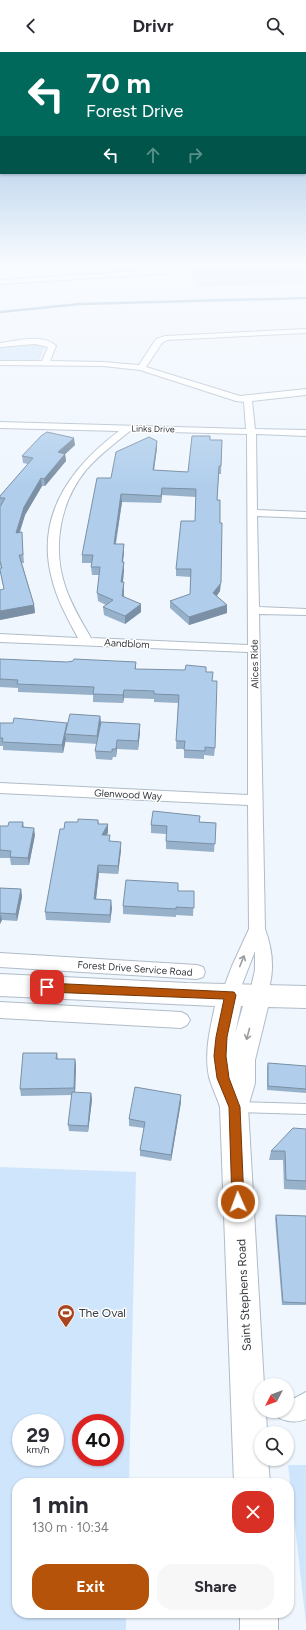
<!DOCTYPE html>
<meta charset="utf-8">
<style>
:root{--surface:#fff;--page:#f7f7f7;--text:#2b2b33;--muted:#7c7c81;--accent:#b45309}
body{margin:0;font-family:Figtree,sans-serif;background:var(--page);color:var(--text);height:100vh;display:flex;flex-direction:column;font-size:15px;white-space:nowrap}
*{box-sizing:border-box;margin:0}
p{font-size:13px;color:var(--muted)}
.icon{flex:none;width:22px;height:22px;fill:none;stroke:currentColor;stroke-width:2;stroke-linecap:round;stroke-linejoin:round}
.map{position:relative;flex:1;overflow:hidden}
.panel{position:absolute;left:12px;top:1426px;width:282px;height:140px;display:flex;flex-direction:column;background:var(--surface);border-radius:16px;box-shadow:0 1px 3px #0004}
.panel>*{flex:none}
.guide{position:absolute;left:0px;top:0px;width:306px;height:122px;box-shadow:0 1px 3px #0004;background:#00695c;color:#fff;overflow:hidden}
.needle{width:26px;rotate:228deg}
.tools{position:absolute;left:254px;top:1326px;display:grid;gap:8px}
.tools a{display:grid;place-items:center;width:40px;height:40px;border-radius:50%;background:var(--surface);box-shadow:0 1px 3px #0004;font-size:20px}
.speed{position:absolute;left:12px;top:1362px;display:flex;gap:8px;font-size:20px;font-weight:700;text-align:center}
.speed>*{display:grid;place-content:center;width:52px;height:52px;border-radius:50%;background:var(--surface);box-shadow:0 1px 3px #0004;line-height:1}
.speed small{font-size:10px;font-weight:400}
.speed .limit{border:6px solid #d22;background:#fff;color:#111}
.pin{position:absolute;display:grid;place-items:center;width:34px;height:34px;color:#fff;margin:-17px;border-radius:8px;box-shadow:0 2px 6px #0006}
.me{position:absolute;width:44px;margin:-22px;rotate:358deg;stroke-linejoin:round;filter:drop-shadow(0 0 3px #0008)}
.turn{display:flex;align-items:center;gap:14px;height:84px;padding:0 20px;font-size:18px}
.turn .icon{width:52px;height:52px;stroke-width:2.5}
.turn b{display:block;font-size:28px;line-height:34px}
.lanes{display:flex;align-items:center;height:38px;padding:0 20px;background:#0003;justify-content:center;gap:20px;direction:ltr}
.lanes .off{opacity:.35}
.round{display:grid;place-items:center;flex:none;width:42px;height:42px;border-radius:16px;background:var(--page)}
.overview{display:flex;align-items:center;justify-content:space-between;height:68px;padding:0 20px}
h1{font-size:24px;font-weight:700;line-height:30px}
.primary-button{display:flex;gap:8px;margin-top:auto;padding:8px 20px}
.primary-button a{flex:1;height:46px;border-radius:16px;background:var(--accent);color:#fff;font-size:16px;font-weight:700;line-height:46px;text-align:center}
.primary-button a+a{background:var(--page);color:var(--text)}
header{display:flex;justify-content:space-between;align-items:center;height:52px;padding:0 20px;background:var(--surface);font-size:18px;font-weight:700}
.map>svg:first-child{display:block}
</style>
<header><svg class="icon" aria-label="back" viewBox="0 0 24 24"><path d="M15 5l-7 7 7 7"/></svg>Drivr<svg class="icon" aria-label="search" viewBox="0 0 24 24"><circle cx="10" cy="10" r="6"/><path d="M15 15l6 6"/></svg></header>
<div class="map">
<svg width="306" height="1578" viewBox="0 0 306 1578">
<rect width="100%" height="100%" fill="#eff6fe"/>
<path fill="#cfe5fc" fill-rule="evenodd" d="M106,213H182L173,217L110,221Z
M197,213H306V231L198,235L191,220Z
M34,291L45,294L40,307L34,309H0V293Z
M0,1115L136,1120L129,1431H17V1561H126V1578H0ZM21,1371H55V1405H21ZM81,1371H115V1405H81Z
M288,1413H306V1571Z"/>
<g fill="none" stroke-linecap="round" stroke-linejoin="round">
<path stroke="#8eabc8" stroke-width="2.5" d="M0,260L80,252L306,246"/>
<defs>
<path id="lane" d="M237,1055L306,1057"/>
<path id="street" d="M186,213H193L186,218L175,221L0,232V228L175,217Z
M306,277V281L167,288L162,291L146,315L240,344L306,337V343L252,349L255,377L306,378V384L256,382L257,458L306,460V466L257,464L259,555L306,557V563L259,562L265,877C274,901 275,926 264,949L258,951L252,949L249,944L255,918V899L236,948L230,950L224,948L221,943L232,914L249,877L248,753L0,741V731L248,743V600L0,590V582L78,586C68,567 57,548 52,527C35,464 71,415 119,379L0,376V370L246,377L244,350L236,349L140,318L103,314L0,313V309H42L48,295L35,292L0,295V291C16,289 43,281 56,294L50,309L103,310L139,313L156,287L165,284ZM130,379L247,382L248,593L91,586C81,569 71,552 65,534C52,495 60,450 86,418C99,403 115,391 130,379Z
M0,901L197,913L203,915L205,920L203,925L197,927L0,915Z
M0,950L181,960L187,963L190,968L187,973L181,976L0,966Z
M306,1340V1367C296,1371 288,1370 279,1366L276,1359H287V1346H295Z"/>
<path id="secondary" d="M0,922L187,931L306,934V956L268,955L255,1008V1031L248,1055L264,1333H261V1359H266L267,1381H261V1407H268L270,1431H234L220,1055C217,1045 212,1036 209,1025C204,1001 210,977 215,954L0,944ZM241,954H243L235,982Z
M240,1561H278V1578H240Z"/>
</defs>
<use href="#lane" stroke="#b0bcc9" stroke-width="12"/>
<use href="#street" stroke="#b0bcc9" stroke-width="2"/>
<use href="#secondary" stroke="#b0bcc9" stroke-width="2"/>
<use href="#lane" stroke="#fff" stroke-width="10"/>
<use href="#street" fill="#fff" fill-rule="evenodd"/>
<use href="#secondary" fill="#fff" fill-rule="evenodd"/>
</g>
<path fill="#97b1cb" d="M210,388H222L221,422H219L217,448L220,471V539L217,544L227,553V561L189,573L170,556V549L190,542L191,525L176,524V517L195,469L196,445L162,443L161,451L122,450L116,492H124V500L123,510H124V518L123,530L124,538V544L141,560L125,572L104,563L103,555L106,553L98,549L97,541L99,523H92L91,515L92,511H82V503L111,426L157,389V396L154,418L188,420Z
M75,393L65,402L66,409L45,434H42L25,463L20,480H22V488L24,511H22L34,553L35,561L0,568V538H4L0,519L1,516L0,513V455L1,453H0V444L28,412L23,411L22,404Z
M0,607L67,610H136V617L206,620L212,629L215,696L214,704L204,703V707L184,706V697H176L178,651L154,650V647L124,646L123,651L93,650V643L18,640V636L0,635Z
M100,664L101,670L140,672V680L138,698L117,697L116,705H113L112,708L96,707L95,699L97,692L66,690V687L63,701L3,698V694H0V671L67,674Z
M98,768L99,772L108,780L107,783L110,790H121V798L118,822L99,821L96,847L112,856L110,871L46,868L45,860L64,777L78,770Z
M23,770L24,775L35,783L29,813H11L10,806H0V774H8Z
M199,770L216,771L214,800L166,797V782L151,781V773Z
M178,831V839H194L193,864L176,863V865L123,862V854Z
M0,836L21,837L22,845L17,869L2,868L0,872Z
M57,1001L58,1007H75L76,1014L75,1041H91L92,1048L88,1080L69,1079L68,1073L72,1043L21,1044L20,1037Z
M268,1011L306,1014V1041L267,1038V1015Z
M181,1050L171,1109L140,1104V1098L144,1076L129,1074V1067Z
M306,1077V1138L284,1137L283,1108H269L271,1099Z
M276,1163L306,1164V1253H282L275,1166Z"/>
<path fill="#7b90a5" d="M74,386L75,393L59,408L58,400Z
M157,389V396L153,425V418Z
M65,402L66,409L45,434L44,427Z
M41,426L42,434L25,463L17,488L16,481L24,455Z
M162,436V443L161,451V444Z
M121,442L122,450L114,500V492Z
M124,492V500L122,518V510Z
M124,510V518L122,538L121,530Z
M124,530V538L123,552L122,544Z
M221,531L220,539L213,549V541Z
M141,552V560L125,572V564Z
M34,553L35,561L0,568V559Z
M227,553V561L189,573V565Z
M124,638V646L123,651V643Z
M100,664L101,672L98,692L97,684Z
M67,671L68,679L65,682L66,687L63,701L62,693Z
M140,672V680L138,698V689Z
M117,688V697L116,705V697Z
M108,772V780L103,791L102,783Z
M34,776L35,783L29,813L28,806Z
M121,790V798L118,822V814Z
M98,813L99,821L95,855L94,847Z
M21,837L22,845L17,869L16,862Z
M111,848L112,856L110,871V863Z
M0,861L2,868L0,872Z
M75,1007L76,1014L75,1043L74,1036Z
M91,1041L92,1048L88,1080V1074Z
M181,1043V1050L171,1109V1103Z"/>
<path fill="#b0ceec" stroke="#7b90a5" d="M47,380L74,386L58,400L65,402L44,427L41,426L24,455L16,481L22,480L23,503H19L34,553L0,559V538L4,537L0,518V516H2L0,509V455L5,446H0V444L33,406L22,404L41,384Z
M192,384H210V388H222L221,414H219L217,448H220V471H222L221,531L213,541L227,553L189,565L170,549L190,542L191,517H176L181,469H195L196,437L162,436L161,444L121,442L114,492H124L122,510H124L121,530H124L122,544L141,552L125,564L103,555L113,548L97,541L100,515H91L93,503H82L97,426H111L116,400L149,385L157,389L153,418L188,420Z
M0,607L67,610L73,609L74,607L136,610L135,617L185,618L186,613L206,615V620H213L212,629H217L215,696L205,695V699L184,698L185,689H176L179,643L154,642V639L124,638L123,643L93,642L94,635L17,632L18,628L0,627Z
M70,662L100,664L97,684L65,682Z
M14,666L67,671L62,693L2,690L3,686H0V671H13Z
M101,670L140,672L138,689L117,688L116,697H112V700L95,699Z
M153,759L200,764L199,770L216,771L215,792L166,789L167,774L151,773Z
M78,767L98,768V772H108L102,783H110L109,789L121,790L118,814L98,813L94,847L111,848L110,863L45,860L60,777H64L65,770H78Z
M9,770H23L22,775L34,776L28,806L10,805L11,799L0,798V774H8Z
M126,828L178,831V839H194V856L176,855V857L123,854Z
M0,836L21,837L16,862L0,861Z
M23,1001H57L56,1007H75L74,1036L20,1037Z
M268,1011L306,1014V1037L268,1034Z
M135,1035L181,1043L171,1103L140,1098L145,1070L129,1067Z
M72,1040L91,1041L88,1074L68,1073Z
M293,1076L306,1077V1129L286,1128L285,1099H271Z
M276,1163L306,1164V1251L283,1250Z"/>
<defs><path id="oneway-shaft" d="M-6 0H5M1.5-3L5.5 0L1.5 3" fill="none" stroke-width="1.6" stroke-linecap="round" stroke-linejoin="round"/></defs>
<g stroke="#9b9ea0">
<use href="#oneway-shaft" transform="translate(242 909) rotate(-68)"/>
<use href="#oneway-shaft" transform="translate(248 982) rotate(105)"/>
</g>
<linearGradient id="sky" x2="0" y2="1"><stop stop-color="#84b0db"/><stop offset="0.49" stop-color="#f8fbff"/><stop offset="1" stop-color="#f8fbff" stop-opacity="0"/></linearGradient>
<rect width="306" height="434" fill="url(#sky)"/>
<path fill="#b45309" stroke="#753606" d="M47,931L234,940L236,943L227,985L226,1004L229,1026L240,1055L244,1150L242,1155L238,1157L234,1155L232,1150L229,1055L217,1026L214,1004L216,985L224,947L47,940L43,938L42,935L43,932Z"/>
<defs>
<symbol id="stadium-pin" viewBox="-11 -11 22 30"><path d="M0 17L-7.5 6A9.5 9.5 0 1 1 7.5 6Z" fill="#aa441f" stroke="#fff"/><path d="M0-5a6.5 5 0 1 0 0 10a6.5 5 0 1 0 0-10ZM-3.5-1.8h7v3.6h-7Z" fill="#fff"/></symbol>
</defs>
<g fill-rule="evenodd">
<use href="#stadium-pin" x="56" y="1251" width="20" height="27"/>
</g>
<g text-anchor="middle" stroke-width="3" stroke-linejoin="round" paint-order="stroke">
<g font-size="9" fill="#373c41" stroke="#fff">
<text transform="translate(153 377) rotate(1)" y="3">Links Drive</text>
</g>
<g font-size="10" fill="#373c41" stroke="#fff">
<text transform="translate(127 591) rotate(3)" y="4">Aandblom</text>
<text transform="translate(254 612) rotate(-91)" y="4">Alices Ride</text>
<text transform="translate(128 742) rotate(3)" y="4">Glenwood Way</text>
<text transform="translate(135 916) rotate(4)" y="4">Forest Drive Service Road</text>
</g>
<g font-size="12" fill="#373c41" stroke="#fff">
<text transform="translate(244 1243) rotate(-93)" y="4">Saint Stephens Road</text>
</g>
<g font-size="12" fill="#373c41" stroke="#fff" text-anchor="start">
<text x="79" y="1265">The Oval</text>
</g>
</g>
</svg>
<div class="tools">
<a><svg class="needle" viewBox="-14 -14 28 28"><path d="M0-13l5 13h-10z" fill="#e53935"/><path d="M0 13l5-13h-10z" fill="#7c7c81"/></svg></a>
<a><svg class="icon" aria-label="search" viewBox="0 0 24 24"><circle cx="10" cy="10" r="6"/><path d="M15 15l6 6"/></svg></a>
</div>
<div class="speed"><div>29<small>km/h</small></div><div class="limit">40</div></div>
<div class="pin" style="left:47px;top:935px;background:#d93025"><svg class="icon" aria-label="arrive" viewBox="0 0 24 24"><path d="M6 21V4h12l-3 4 3 4H6"/></svg></div>
<svg class="me" style="left:238px;top:1150px" viewBox="-20 -20 40 40"><circle r="17" fill="#b45309" stroke="#fff" stroke-width="3"/><path d="M0-11L8 9 0 5-8 9z" fill="#fff"/></svg>
<div class="guide">
<div class="turn"><svg class="icon" aria-label="left" viewBox="0 0 24 24"><path d="M17 20v-9H6M10 6l-5 5 5 5"/></svg><div><b>70 m</b>Forest Drive</div></div>
<div class="lanes"><svg class="icon" aria-label="left" viewBox="0 0 24 24"><path d="M17 20v-9H6M10 6l-5 5 5 5"/></svg><svg class="icon off" aria-label="ahead" viewBox="0 0 24 24"><path d="M12 20V5M6 11l6-6 6 6"/></svg><svg class="icon off" aria-label="right" viewBox="0 0 24 24"><path d="M7 20v-9h11M14 6l5 5-5 5"/></svg></div>
</div>
<section class="panel">
<div class="overview"><div><h1>1 min</h1><p>130 m · 10:34</p></div><a class="round" style="background:#d93025;color:#fff"><svg class="icon" aria-label="close" viewBox="0 0 24 24"><path d="M6 6l12 12M18 6L6 18"/></svg></a></div>
<div class="primary-button"><a>Exit</a><a>Share</a></div>
</section>
</div>
